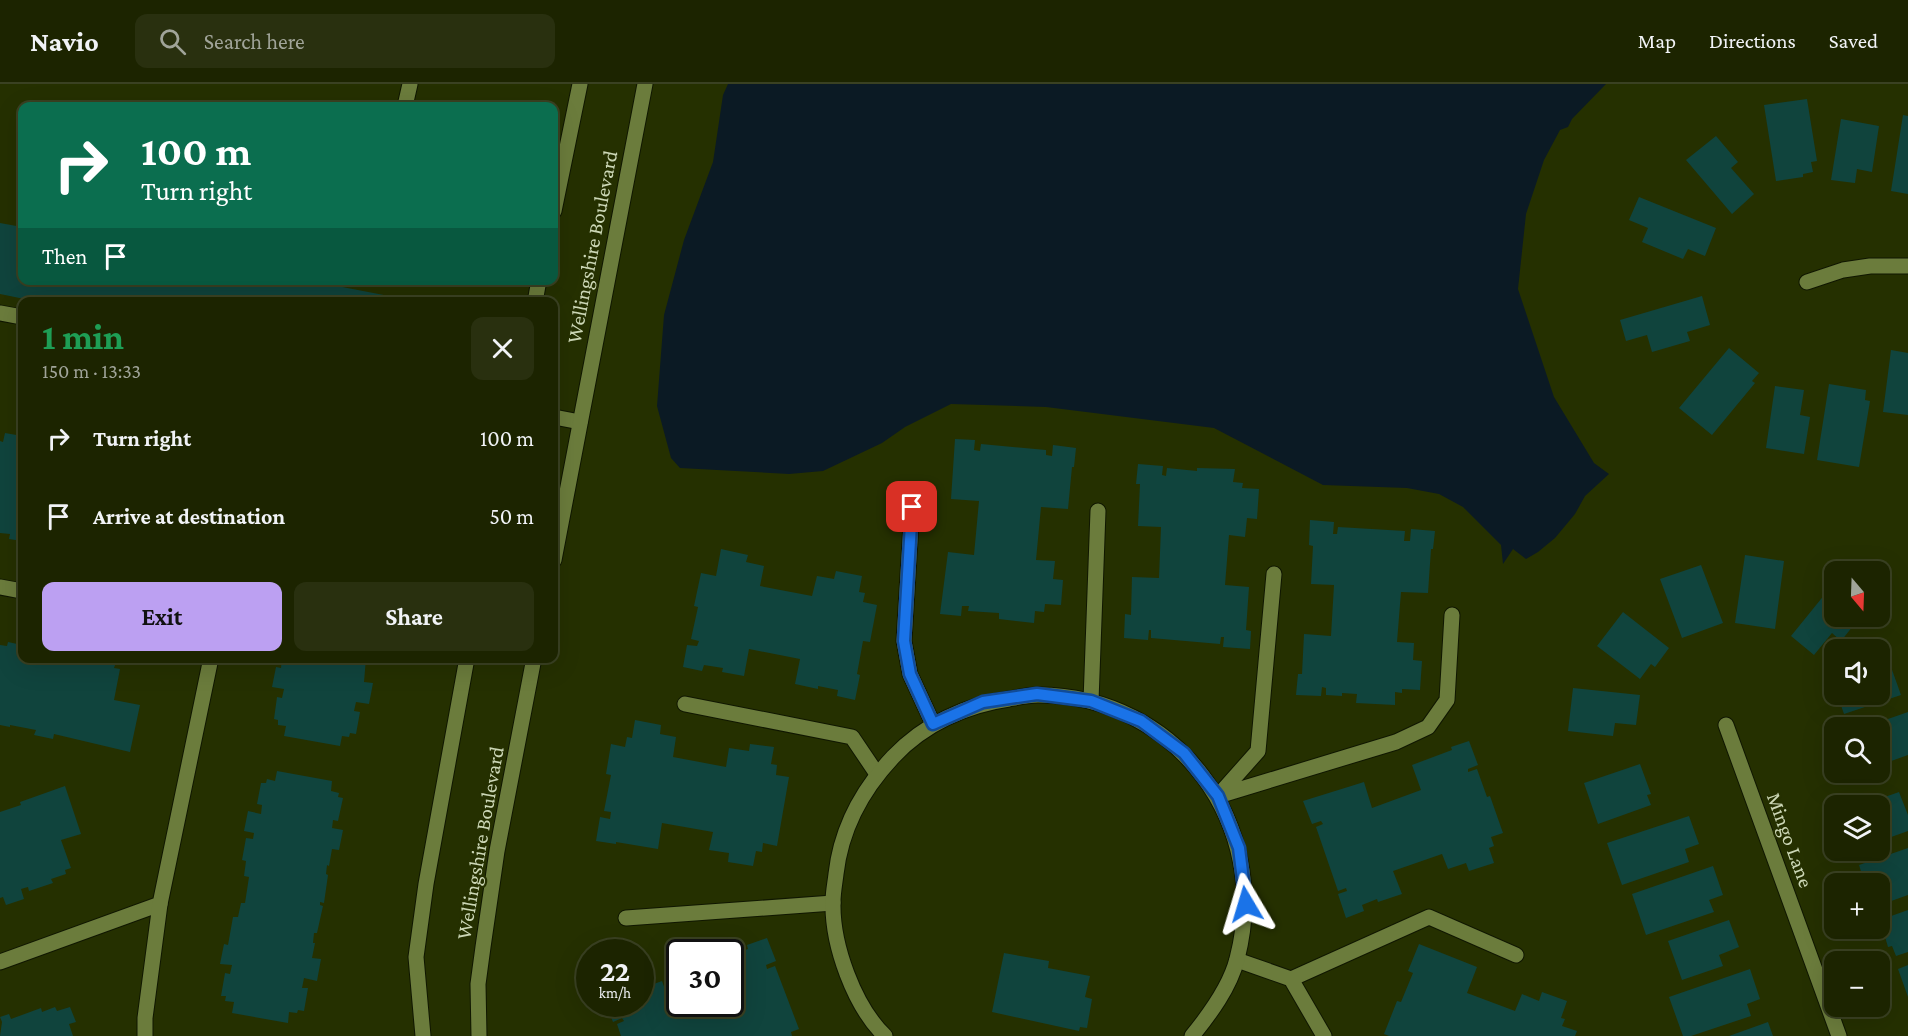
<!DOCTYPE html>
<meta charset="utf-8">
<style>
:root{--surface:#1c2400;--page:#29300f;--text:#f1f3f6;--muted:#a0a499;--line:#3a4122;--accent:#bca0f2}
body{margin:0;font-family:"Crimson Pro",serif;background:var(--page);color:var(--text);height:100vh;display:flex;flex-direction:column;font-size:22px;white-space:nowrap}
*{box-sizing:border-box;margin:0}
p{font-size:20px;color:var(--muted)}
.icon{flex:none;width:33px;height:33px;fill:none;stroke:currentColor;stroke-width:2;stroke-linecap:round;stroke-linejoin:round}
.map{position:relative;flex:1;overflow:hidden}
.sheet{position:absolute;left:18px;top:213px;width:540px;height:366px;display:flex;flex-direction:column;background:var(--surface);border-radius:12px;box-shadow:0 6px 24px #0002,0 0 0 2px var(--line)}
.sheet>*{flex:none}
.top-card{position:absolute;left:18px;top:18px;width:540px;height:183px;border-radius:12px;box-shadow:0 6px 24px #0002,0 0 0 2px var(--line);background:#0b6e4f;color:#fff;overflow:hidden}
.needle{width:39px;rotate:161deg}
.controls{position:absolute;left:1824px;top:477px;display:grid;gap:12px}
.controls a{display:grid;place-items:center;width:66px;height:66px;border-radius:12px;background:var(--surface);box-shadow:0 6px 24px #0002,0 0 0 2px var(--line);font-size:30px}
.speed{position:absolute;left:576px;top:855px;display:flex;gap:12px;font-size:30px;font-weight:700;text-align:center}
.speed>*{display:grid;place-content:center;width:78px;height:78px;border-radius:50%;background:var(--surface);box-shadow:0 6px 24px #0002,0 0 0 2px var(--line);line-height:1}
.speed small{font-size:15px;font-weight:400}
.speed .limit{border:3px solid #111;border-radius:9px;background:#fff;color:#111}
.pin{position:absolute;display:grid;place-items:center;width:51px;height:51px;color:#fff;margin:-26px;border-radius:12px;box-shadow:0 3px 9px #0006}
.me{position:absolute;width:66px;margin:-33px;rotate:353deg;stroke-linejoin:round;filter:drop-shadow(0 0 4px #0008)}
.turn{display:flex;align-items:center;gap:21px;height:126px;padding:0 24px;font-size:27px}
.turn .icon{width:78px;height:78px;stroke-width:2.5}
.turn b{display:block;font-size:42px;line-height:51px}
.then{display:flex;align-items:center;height:57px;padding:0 24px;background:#0003;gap:12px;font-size:22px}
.round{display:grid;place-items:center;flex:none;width:63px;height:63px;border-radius:12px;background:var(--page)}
.summary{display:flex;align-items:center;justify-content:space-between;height:102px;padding:0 24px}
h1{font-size:36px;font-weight:700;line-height:45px;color:#1e9e55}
.cta{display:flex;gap:12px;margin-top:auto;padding:12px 24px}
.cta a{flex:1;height:69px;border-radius:12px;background:var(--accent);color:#111;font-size:24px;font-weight:700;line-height:69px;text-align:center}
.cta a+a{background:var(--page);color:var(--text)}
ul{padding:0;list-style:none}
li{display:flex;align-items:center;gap:18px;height:78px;padding:0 24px}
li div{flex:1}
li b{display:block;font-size:22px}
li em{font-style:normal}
header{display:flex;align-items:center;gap:36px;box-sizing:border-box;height:84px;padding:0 30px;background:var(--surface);border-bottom:2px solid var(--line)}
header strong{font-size:28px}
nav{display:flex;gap:33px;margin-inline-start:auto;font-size:21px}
.search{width:420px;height:54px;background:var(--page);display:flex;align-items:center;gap:15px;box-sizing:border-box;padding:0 21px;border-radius:12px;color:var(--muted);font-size:22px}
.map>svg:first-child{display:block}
</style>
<header>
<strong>Navio</strong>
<div class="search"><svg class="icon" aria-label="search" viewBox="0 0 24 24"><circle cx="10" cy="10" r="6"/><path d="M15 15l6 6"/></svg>Search here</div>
<nav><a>Map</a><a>Directions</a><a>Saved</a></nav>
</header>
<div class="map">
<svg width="1908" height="952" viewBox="0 0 1908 952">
<rect width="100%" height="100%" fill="#253000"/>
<path fill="#0b1a24" d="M728,0H1606L1572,35L1568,43L1560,46L1544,76L1526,130L1518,205L1554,313L1594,379L1609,390L1585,412L1575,430L1555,454L1538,468L1526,475L1513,465L1503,480L1501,461L1463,423L1439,410L1407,404L1323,401L1214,344L1046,323L951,320L905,343L882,359L823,387L789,390L680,384L671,374L657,322L664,231L684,156L713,78L723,11Z"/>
<path fill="#10443d" d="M1807,15L1817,77L1811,78L1813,88L1803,90V93L1776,97L1764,21Z
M1903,31L1908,32V110L1891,107Z
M1841,35L1879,42L1872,88L1857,85L1855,99L1831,96Z
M1716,52L1738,78L1731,84L1754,110L1732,130L1686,76Z
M1639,113L1716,144L1705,172L1688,165L1683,175L1642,158L1648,144L1629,136Z
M0,139L22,143V196H306L389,212L388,218H39L0,210Z
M1702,212L1710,241L1687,248L1690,257L1652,268L1647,251L1626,257L1620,236Z
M1729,264L1759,289L1752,297L1755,299L1712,351L1679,324Z
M1891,266L1908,269V331L1883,328Z
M1829,300L1866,306L1865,316L1870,317L1859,383L1817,376Z
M1775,302L1804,306L1800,331L1810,333L1804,370L1766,364Z
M5,349L22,352V457L9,455L10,450L0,449V357L3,358Z
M955,355L975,356L974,366L980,367L981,360L1046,366V371L1052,372L1053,361L1076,364L1074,383H1072L1068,425L1041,423L1036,476L1055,477L1053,495L1063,496L1061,521L1045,520L1044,528L1035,527L1034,539L999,535V529L968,527L969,522H962L961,532L940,530L948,468L974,471L979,417L951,415Z
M1138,380L1163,382L1162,391L1166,392L1167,384L1197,387V384L1235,385L1233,398L1243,399L1242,404L1259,405L1257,435L1247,434L1245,453L1229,451L1225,501L1249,503L1246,546L1251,547L1250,565L1223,563L1224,553H1221L1220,560L1151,554V546H1149L1148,556L1124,554L1125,530L1131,531L1132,493L1159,494L1161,443L1138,442L1140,400H1136Z
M1310,436L1334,438L1333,450H1337L1338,443L1405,447L1404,457H1410L1411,445L1435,447L1433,465H1431L1428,509L1401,508L1397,558L1414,559L1413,576L1422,577L1420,606L1402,605V609L1395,608V621L1356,619L1357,610L1342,609V612L1326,611V604L1322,603L1321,612L1296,611L1298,590H1302L1304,550L1331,552L1334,501L1311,500L1313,462L1309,461Z
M721,465L748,471L746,478L764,482L760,502L812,512L817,492L834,495L836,487L862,492L859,508L865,509L863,518L877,521L870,558L863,557L857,590L860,591L855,616L837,612L838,606L818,602V605L795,600L800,575L749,565L744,592L722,588L723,584L704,581L702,587L683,583L687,561L697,562L699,557L691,555L698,523L694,522L701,489L716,492Z
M1745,471L1784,477L1775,545L1735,539Z
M1701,481L1723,539L1682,554L1660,495Z
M1834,499V532H1861L1841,557L1832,549L1814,571L1791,552Z
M1623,528L1669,564L1655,583L1651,580L1640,595L1597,562Z
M8,558L22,561V574H106L105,579L115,581L114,584L120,585L114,616L140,621L130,668L54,650L53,655L34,651L36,646L10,641V643L0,641V561L7,562Z
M1886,569L1901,611L1844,630L1837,610H1880V571Z
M282,574H366L364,598L373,599L369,620L356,618L354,627L360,628L356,650L350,649L349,653L342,652L340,662L284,652L286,642L278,641V636L274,635L277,613L282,614L284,605L272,603L276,583L281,584Z
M1834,587V602L1829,589Z
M1573,604L1640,611L1636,641L1615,639L1613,652L1568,647Z
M1908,628V671L1880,681V644L1865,643Z
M635,636L661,641L660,650L676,653L673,673L726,683L729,664L749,667L750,660L774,663L771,680L777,681L776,691L789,693L777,762L763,759L762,768L756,767L753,782L728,778L729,769L709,766L713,748L662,739L658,765L616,758V760L596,757L600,733L610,735L611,728L604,727L611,691L606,690L611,660L625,663L627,653L632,654Z
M1469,657L1478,681L1468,685V688L1477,685L1487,713L1490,712L1503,749L1491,753L1494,762L1489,764L1494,779L1469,787L1466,779L1448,785L1442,770L1393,787L1402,810L1378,818L1377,815L1362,821L1364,827L1346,834L1338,810L1347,807L1346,804L1338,807L1316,743L1323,740L1321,737L1312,740L1303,717L1364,698L1372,724L1421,706L1412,681L1452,666L1451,663Z
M1640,680L1651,710L1647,711L1651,721L1598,740L1584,699Z
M277,687L332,697L331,707L339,709L338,713L343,714L338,737L333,736L332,744L343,746L339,766L332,765L329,782L327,781L326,790L328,791L324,819L320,818V821L323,822L317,849H314L313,859H315L312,874L321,875L317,897L304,894L302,904H308L304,927L298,926L297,929L289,928L288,939L232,929L234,918L225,917L226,912H221L225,889L230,890L232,881L220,880L224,860L228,861L233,833H238L241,819H245L249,793L244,792L246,777L242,776L246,754L253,755L254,749L244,747L248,727L261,730L262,721L257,720L261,699H266L267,695L275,697Z
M65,702L81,750L61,756L71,784L65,786L66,790L51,795L53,799L29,807L28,803L21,805L24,815L6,821L3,813L0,814V728L21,721L20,718Z
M1899,708L1908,731V747L1880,757V722L1862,721Z
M1689,732L1699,760L1685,765L1689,778L1622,801L1607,759Z
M1908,764V811L1880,821V800H1865L1859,781Z
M1713,782L1723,811L1709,816L1714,828L1646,851L1632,810Z
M1908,826V868L1896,872L1892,862L1888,863L1880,836Z
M1729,836L1739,863L1719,871L1723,882L1682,896L1668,857Z
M767,854L776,877L766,881L767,885L775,882L799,945L791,948L792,952H621L617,940L624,937L622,934L613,938L606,920H640V905L662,897L671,922L678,920H730V883L734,881L731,871L748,865L747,861Z
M1419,860L1477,883L1467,909L1515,927L1522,910L1539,917L1542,908L1567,917L1561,934L1565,935L1562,942L1577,947L1575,952H1389L1384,950L1397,917L1401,918L1413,889L1408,887Z
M1004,869L1049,877L1048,884L1090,892L1085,913L1092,915L1087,944L1080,943L1079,947L992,928Z
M1908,881V913L1898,885Z
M1750,885L1760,915L1747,920L1751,932L1691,952H1683L1669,913Z
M55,923L57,927L70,923L76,938L69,940L73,952H0L2,938L0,933L9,930L11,935L41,924L42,928Z
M1768,938L1773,952H1729Z"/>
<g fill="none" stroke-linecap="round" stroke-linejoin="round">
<defs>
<path id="service" d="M405,22L410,0
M0,229L22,233
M554,333L580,338
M912,423L904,557L910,590L933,640
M0,503L22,507
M1091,617L1098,427
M685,620L852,653L877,690
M1218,712L1396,658L1428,643L1447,616L1452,531
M1218,712L1258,667L1274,490
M626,834L833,819
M1237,876L1291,895L1324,952
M0,878L160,820L211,574
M1291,895L1429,833L1516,871"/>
<path id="minor" d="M1807,198L1843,186L1870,182H1908
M1726,641L1839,952
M145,952V934L160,820
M885,952C854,922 832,861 833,818C833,808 835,799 836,790C841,745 863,705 893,673C924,640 966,621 1009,615C1019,613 1028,611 1038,611C1178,611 1272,741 1237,875C1230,903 1210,930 1192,952"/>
<path id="tertiary" d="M554,127L580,0
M535,218L539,196
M554,476L645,0
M423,952L416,873L426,800L467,574
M479,952L478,900L483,863L497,767L534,574"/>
</defs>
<use href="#service" stroke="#101700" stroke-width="17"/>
<use href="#minor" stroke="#101700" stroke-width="17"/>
<use href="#tertiary" stroke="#101700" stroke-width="17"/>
<use href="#service" stroke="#6b7c3c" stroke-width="15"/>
<use href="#minor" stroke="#6b7c3c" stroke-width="15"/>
<use href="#tertiary" stroke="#6b7c3c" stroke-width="15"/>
</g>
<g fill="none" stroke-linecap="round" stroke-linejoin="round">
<defs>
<path id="route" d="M912,423L904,557L910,590L933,640L983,618L1037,610L1091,617L1141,637L1184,669L1218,712L1239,764L1246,820"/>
</defs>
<use href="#route" stroke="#114b97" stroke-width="15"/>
<use href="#route" stroke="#1a73e8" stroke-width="10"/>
</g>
<g text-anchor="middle" stroke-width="4.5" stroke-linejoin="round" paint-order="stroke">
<g font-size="21" fill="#ccd7b6" stroke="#253000">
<text transform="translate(592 163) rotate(-79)" y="7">Wellingshire Boulevard</text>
<text transform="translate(1790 756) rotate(70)" y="7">Mingo Lane</text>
<text transform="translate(480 759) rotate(-80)" y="7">Wellingshire Boulevard</text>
</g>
</g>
</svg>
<div class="controls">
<a><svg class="needle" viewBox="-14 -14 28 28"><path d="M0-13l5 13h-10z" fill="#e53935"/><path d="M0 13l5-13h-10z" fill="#a0a499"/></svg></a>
<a><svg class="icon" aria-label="sound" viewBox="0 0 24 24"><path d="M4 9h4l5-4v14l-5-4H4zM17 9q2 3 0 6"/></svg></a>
<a><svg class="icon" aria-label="search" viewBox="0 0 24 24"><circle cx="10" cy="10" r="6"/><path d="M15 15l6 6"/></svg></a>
<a><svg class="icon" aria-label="layers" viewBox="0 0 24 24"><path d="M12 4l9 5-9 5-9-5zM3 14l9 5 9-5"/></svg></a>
<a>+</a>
<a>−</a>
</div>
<div class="speed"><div>22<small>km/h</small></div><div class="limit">30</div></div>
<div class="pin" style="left:912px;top:423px;background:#d93025"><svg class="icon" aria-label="arrive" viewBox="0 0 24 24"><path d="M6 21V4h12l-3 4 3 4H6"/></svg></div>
<svg class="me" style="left:1246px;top:820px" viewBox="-20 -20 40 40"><path d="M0-17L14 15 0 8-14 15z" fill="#1a73e8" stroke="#fff" stroke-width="4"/></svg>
<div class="top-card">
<div class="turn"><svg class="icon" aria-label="right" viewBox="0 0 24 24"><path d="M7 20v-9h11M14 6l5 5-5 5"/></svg><div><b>100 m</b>Turn right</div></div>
<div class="then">Then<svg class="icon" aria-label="arrive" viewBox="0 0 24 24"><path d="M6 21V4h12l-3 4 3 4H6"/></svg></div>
</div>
<section class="sheet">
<div class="summary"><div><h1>1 min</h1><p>150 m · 13:33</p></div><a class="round"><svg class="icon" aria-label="close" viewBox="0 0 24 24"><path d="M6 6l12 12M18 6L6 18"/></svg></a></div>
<ul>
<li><svg class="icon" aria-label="right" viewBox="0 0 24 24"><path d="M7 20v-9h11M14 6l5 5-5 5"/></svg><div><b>Turn right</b></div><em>100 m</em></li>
<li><svg class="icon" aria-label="arrive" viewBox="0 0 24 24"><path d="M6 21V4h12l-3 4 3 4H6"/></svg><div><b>Arrive at destination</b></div><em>50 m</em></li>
</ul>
<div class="cta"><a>Exit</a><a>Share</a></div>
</section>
</div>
